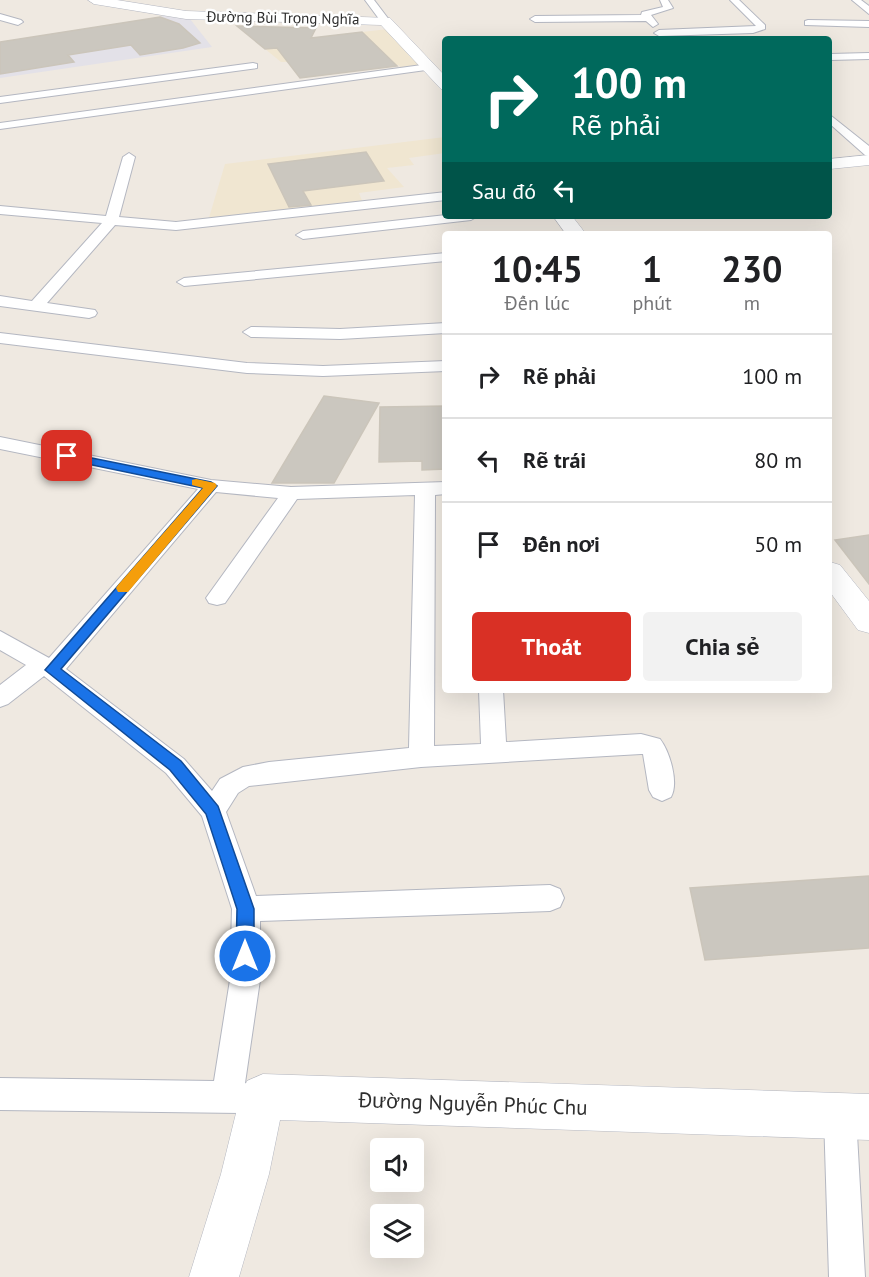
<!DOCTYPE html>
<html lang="vi">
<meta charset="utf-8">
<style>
:root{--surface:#fff;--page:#f2f2f2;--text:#202124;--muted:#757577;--line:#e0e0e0;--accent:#d93025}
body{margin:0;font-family:"PT Sans",sans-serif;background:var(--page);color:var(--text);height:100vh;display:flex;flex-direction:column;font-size:22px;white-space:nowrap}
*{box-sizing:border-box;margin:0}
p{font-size:20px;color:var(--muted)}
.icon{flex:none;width:33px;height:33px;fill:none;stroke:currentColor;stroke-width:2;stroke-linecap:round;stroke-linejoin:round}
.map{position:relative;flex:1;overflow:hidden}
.details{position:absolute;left:442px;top:231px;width:390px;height:462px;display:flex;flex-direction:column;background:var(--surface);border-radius:6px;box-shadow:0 6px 24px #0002}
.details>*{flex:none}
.hud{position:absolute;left:442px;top:36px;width:390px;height:183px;border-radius:6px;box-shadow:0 6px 24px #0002;background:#00695c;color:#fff;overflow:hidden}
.fabs{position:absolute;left:370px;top:1138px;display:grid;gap:12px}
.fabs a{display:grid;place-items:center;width:54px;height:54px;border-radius:6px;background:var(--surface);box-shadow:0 6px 24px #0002;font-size:30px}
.pin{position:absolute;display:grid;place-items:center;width:51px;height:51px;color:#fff;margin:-26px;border-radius:12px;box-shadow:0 3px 9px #0006}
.me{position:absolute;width:66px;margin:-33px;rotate:0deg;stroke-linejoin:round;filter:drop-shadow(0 0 4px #0008)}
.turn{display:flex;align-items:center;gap:21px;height:126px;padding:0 30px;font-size:27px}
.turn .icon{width:78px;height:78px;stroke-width:2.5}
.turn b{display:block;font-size:42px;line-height:51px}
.then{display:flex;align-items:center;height:57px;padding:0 30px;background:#0003;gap:12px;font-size:22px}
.eta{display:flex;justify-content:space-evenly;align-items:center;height:102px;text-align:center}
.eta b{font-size:36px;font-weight:700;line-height:42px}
.cta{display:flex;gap:12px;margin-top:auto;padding:12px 30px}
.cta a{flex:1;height:69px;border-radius:6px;background:var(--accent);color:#fff;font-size:24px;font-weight:700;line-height:69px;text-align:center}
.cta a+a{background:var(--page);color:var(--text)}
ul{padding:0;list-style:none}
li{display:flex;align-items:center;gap:18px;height:84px;padding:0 30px;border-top:2px solid var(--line)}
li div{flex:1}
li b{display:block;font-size:22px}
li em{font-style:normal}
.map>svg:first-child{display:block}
</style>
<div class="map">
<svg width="869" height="1277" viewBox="0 0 869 1277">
<rect width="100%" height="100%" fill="#efe9e1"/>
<path fill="#e3e1e8" d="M164,16L190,19L212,47L0,78V42Z"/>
<path fill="#f0e6d1" d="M388,29L421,66L403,69L398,65L300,78L288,62H281L259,44Z
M445,137V153L409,158L414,165L387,168L404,187L359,193L363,203L208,221L225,164Z"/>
<path fill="#cbc7bf" stroke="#cbc5ba" stroke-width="1.5" d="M160,17L179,24L200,43L183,48L140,55L131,45L68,55L74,62L0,74V42Z
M237,26L316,28L311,38L362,32L397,66L300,78L277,48L265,49Z
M366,152L384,181L303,191L311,205L289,207L268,164Z
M324,396L379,403L334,483H272Z
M446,406V469L422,470V461L379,462L380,407Z
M869,535V584L835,540Z
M869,876V948L705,960L690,888Z"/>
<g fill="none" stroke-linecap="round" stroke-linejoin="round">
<defs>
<path id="street" d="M365,0H374L390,21L388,23H382Z
M660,0H668L673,8L651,15L658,24L653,27L646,21L535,22L530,19L535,16L641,15L642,12L663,7Z
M730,0H739L765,25V29L753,33L659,36L654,33L659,30L756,26Z
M852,0H861L869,6V14Z
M0,14L21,20L23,22L18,25L0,20Z
M808,20L869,21V27L805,25V21Z
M869,53V59L830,60V54Z
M253,63L257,64V68L0,103V97Z
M429,64L434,67L433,69L0,129V123Z
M830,115L869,146V156L865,155L830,124Z
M129,153L135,157L119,217L176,222L446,192V200L176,230L115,225L47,303L95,310L97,313L95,316L89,318L0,306V296L32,301L102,223L0,214V206L106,216L123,157Z
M446,215L478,216L471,220L303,239L296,235L303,231Z
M446,253V261L184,286L177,282L184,278Z
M446,323V333L340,339L251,337L243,332L251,327L340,329Z
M0,333L247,363L323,366L446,361V371L323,376L247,373L0,343Z
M0,437L211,480L291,487L446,482V494L435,495L434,746L481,744L479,690H503L506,742L641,734L660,739C670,752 679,783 671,797L662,801L653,797L649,790L643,754H641L421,767L249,786L238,793L226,812L256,896L550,885L560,889L564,898L560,907L550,911L260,921V980L245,1083L252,1086L257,1097L252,1108L241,1113L0,1110V1078L214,1081L230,980L232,909L202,816L166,773L44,676L8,704L0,707V685L26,665L0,650V631L49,658L198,489L0,449ZM216,492L278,498L206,598L209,603L217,605L225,603L297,499L415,495L409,748L269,762L243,767L220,779L212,791L184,759L66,669Z
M840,1100L852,1104L856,1116L865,1277H829L824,1116L828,1104Z"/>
<path id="secondary" d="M88,0H117L186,11L390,18L446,77V90L441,89L381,25L186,19L94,4Z
M869,155V165L830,169V159Z
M553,216H572L586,234H566Z
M830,562L840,565L869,601V633L858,630L830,592Z
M263,1074L869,1094V1140L280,1120L269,1174L239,1277H189L221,1174L240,1097L247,1081Z"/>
</defs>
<use href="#street" stroke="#b4b7c1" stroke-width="2"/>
<use href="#secondary" stroke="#b4b7c1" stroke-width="1"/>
<use href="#street" fill="#fff" fill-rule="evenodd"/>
<use href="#secondary" fill="#fff" fill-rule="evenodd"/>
</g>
<path fill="#1a73e8" stroke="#114b97" stroke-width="1.5" d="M67,453L211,482L217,486L61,669L181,761L218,806L254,909V956L251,962L245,964L239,962L236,956L237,909L206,814L170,770L45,670L203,488L63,459V454Z"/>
<path fill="#f59e0b" d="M196,479L215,483L217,486L128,592H118L116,588L118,585L203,488L192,485V480Z"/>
<g text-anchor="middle" stroke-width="5" stroke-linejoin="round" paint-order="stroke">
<g font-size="15" fill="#2e2e2e" stroke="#fff">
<text transform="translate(283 18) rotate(1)" y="5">Đường Bùi Trọng Nghĩa</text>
</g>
<g font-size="21" fill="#2e2e2e" stroke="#fff">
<text transform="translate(473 1104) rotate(2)" y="7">Đường Nguyễn Phúc Chu</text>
</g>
</g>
</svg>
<div class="fabs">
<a><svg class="icon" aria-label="sound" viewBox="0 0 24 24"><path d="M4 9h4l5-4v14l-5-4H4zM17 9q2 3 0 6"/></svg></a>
<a><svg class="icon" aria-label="layers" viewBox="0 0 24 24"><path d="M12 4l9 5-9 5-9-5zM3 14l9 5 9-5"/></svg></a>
</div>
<div class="pin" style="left:67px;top:456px;background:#d93025"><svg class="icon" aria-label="arrive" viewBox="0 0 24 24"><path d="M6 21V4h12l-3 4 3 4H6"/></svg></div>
<svg class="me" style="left:245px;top:956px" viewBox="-20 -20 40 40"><circle r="17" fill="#1a73e8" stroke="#fff" stroke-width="3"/><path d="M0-11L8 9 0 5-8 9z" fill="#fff"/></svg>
<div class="hud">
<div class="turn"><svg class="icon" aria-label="right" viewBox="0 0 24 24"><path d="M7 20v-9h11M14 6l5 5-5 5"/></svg><div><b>100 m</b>Rẽ phải</div></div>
<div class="then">Sau đó<svg class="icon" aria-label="left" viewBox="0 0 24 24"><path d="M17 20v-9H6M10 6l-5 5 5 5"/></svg></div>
</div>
<section class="details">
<div class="eta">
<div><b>10:45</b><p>Đến lúc</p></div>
<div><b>1</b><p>phút</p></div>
<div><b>230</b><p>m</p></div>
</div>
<ul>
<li><svg class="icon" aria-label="right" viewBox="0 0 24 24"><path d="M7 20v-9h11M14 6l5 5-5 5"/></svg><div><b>Rẽ phải</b></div><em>100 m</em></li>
<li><svg class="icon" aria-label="left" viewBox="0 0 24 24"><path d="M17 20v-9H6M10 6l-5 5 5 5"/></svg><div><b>Rẽ trái</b></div><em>80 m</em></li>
<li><svg class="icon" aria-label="arrive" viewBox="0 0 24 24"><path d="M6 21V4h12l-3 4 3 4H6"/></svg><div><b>Đến nơi</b></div><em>50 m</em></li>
</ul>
<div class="cta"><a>Thoát</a><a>Chia sẻ</a></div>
</section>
</div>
